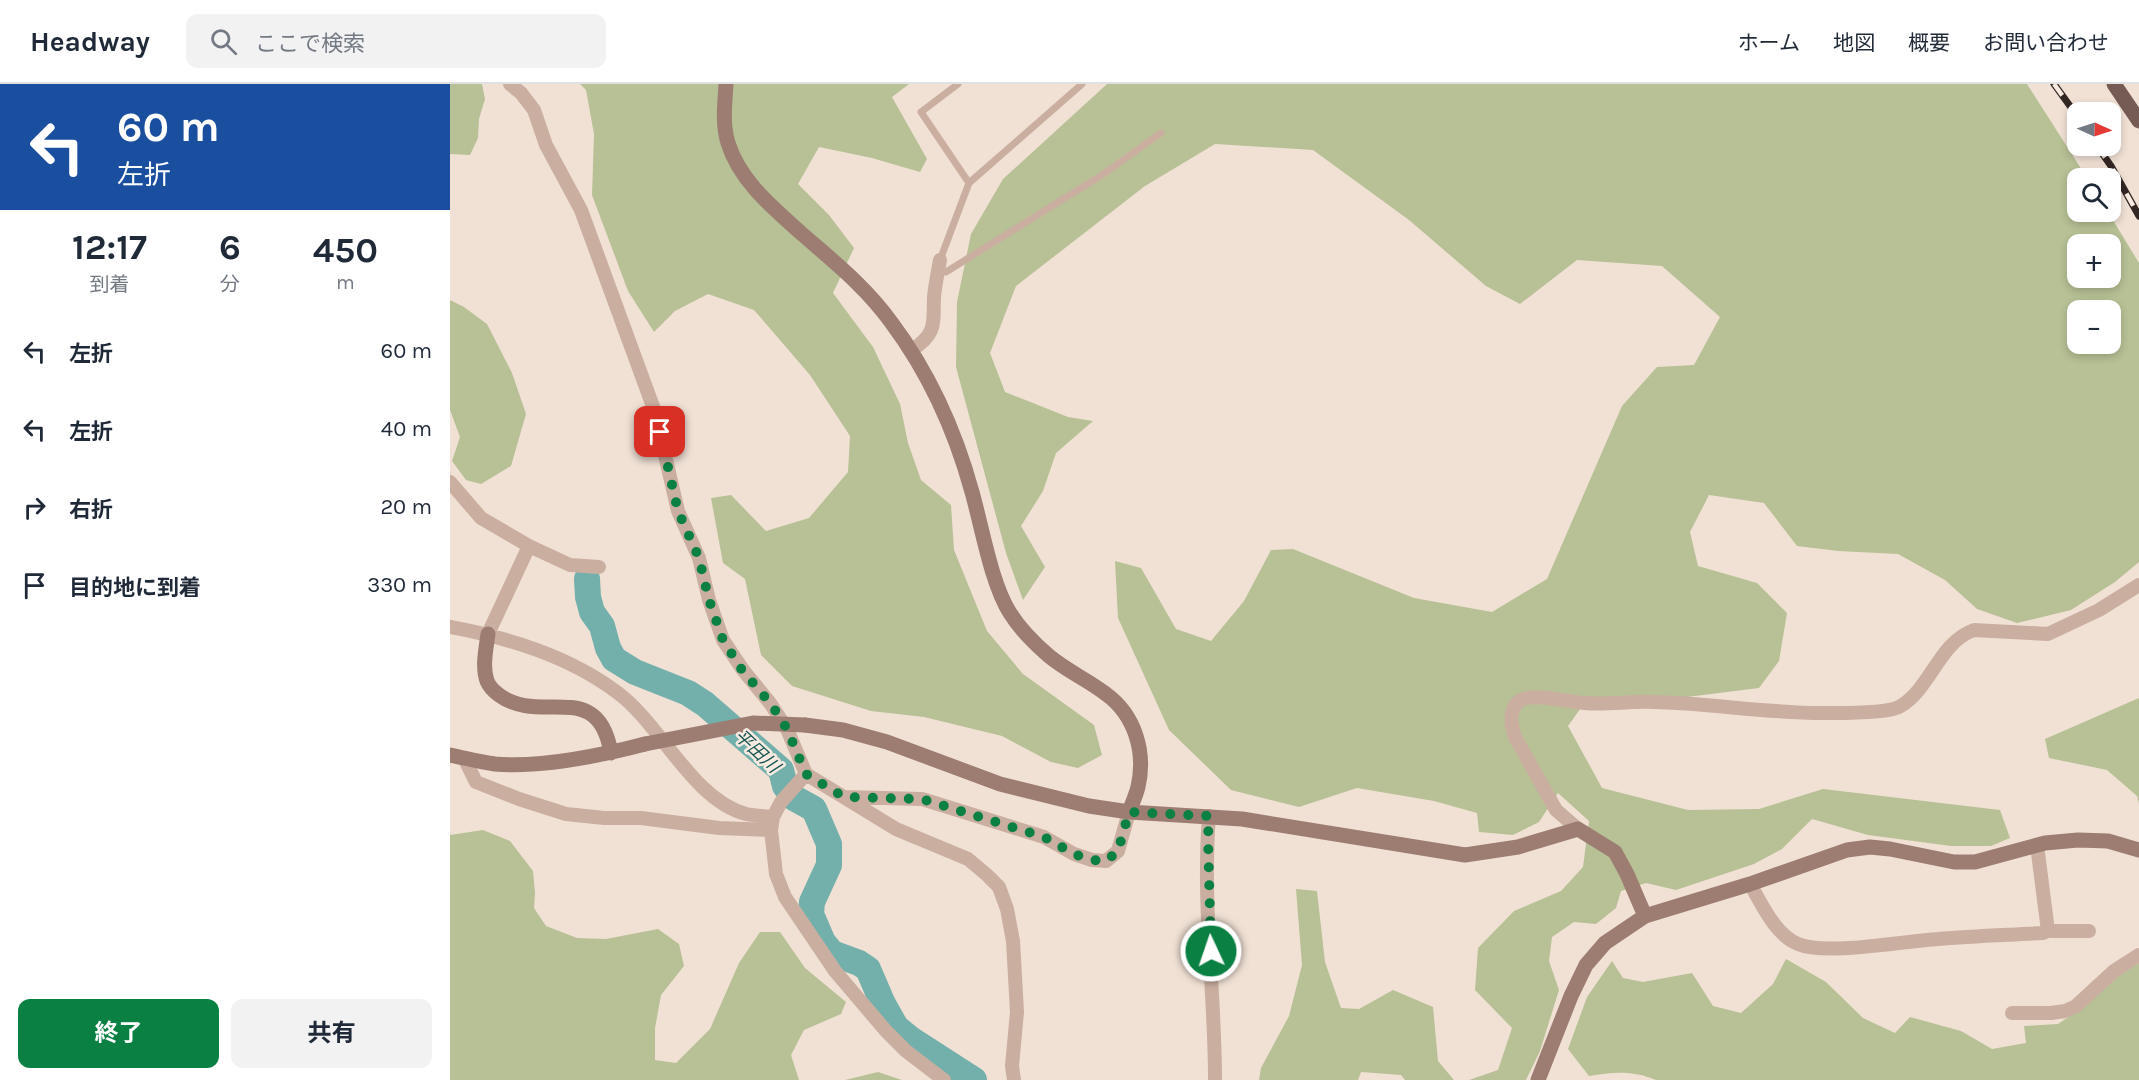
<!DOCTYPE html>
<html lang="ja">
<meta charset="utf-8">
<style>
:root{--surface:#fff;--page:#f2f2f3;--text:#1f2937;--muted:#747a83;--line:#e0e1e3;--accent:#0b8043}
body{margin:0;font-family:Karla,"Noto Sans JP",sans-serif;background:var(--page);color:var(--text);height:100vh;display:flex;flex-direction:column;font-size:22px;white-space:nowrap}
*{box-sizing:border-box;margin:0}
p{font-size:20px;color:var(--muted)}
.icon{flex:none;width:33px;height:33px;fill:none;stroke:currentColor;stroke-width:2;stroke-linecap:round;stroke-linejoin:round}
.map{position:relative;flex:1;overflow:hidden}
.panel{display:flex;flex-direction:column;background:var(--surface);width:450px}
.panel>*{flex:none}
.hud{background:#1a4fa0;color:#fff;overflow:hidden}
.needle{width:39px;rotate:93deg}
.fabs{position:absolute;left:1617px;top:18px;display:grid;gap:12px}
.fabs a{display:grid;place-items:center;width:54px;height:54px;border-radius:12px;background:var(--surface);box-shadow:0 3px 9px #0003;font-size:30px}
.pin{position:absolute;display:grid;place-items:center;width:51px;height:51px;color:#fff;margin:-26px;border-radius:12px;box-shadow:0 3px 9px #0006}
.me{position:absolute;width:66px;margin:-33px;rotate:357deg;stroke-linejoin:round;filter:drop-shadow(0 0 4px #0008)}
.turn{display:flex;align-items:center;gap:21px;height:126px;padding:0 18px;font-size:27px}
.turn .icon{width:78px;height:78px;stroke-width:2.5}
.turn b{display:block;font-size:42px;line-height:51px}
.eta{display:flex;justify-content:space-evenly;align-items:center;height:102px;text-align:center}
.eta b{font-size:36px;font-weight:700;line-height:42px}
.primary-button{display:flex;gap:12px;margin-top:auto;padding:12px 18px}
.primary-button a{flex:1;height:69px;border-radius:12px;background:var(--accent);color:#fff;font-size:24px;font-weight:700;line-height:69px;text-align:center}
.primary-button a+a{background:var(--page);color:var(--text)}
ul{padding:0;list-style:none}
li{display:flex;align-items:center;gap:18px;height:78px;padding:0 18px}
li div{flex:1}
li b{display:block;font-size:22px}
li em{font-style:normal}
header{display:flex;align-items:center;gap:36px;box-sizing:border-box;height:84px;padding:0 30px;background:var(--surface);border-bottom:2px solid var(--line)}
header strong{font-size:28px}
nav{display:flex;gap:33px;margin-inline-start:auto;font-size:21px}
.search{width:420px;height:54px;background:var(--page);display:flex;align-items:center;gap:15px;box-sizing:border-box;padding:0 21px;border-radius:12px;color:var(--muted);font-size:22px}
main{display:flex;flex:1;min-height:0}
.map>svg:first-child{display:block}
</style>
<header>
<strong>Headway</strong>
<div class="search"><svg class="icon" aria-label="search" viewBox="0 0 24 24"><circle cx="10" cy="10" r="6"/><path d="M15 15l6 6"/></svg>ここで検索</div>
<nav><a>ホーム</a><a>地図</a><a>概要</a><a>お問い合わせ</a></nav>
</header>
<main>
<section class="panel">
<div class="hud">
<div class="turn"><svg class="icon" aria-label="left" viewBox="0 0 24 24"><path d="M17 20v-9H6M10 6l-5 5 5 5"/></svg><div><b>60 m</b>左折</div></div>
</div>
<div class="eta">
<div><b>12:17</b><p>到着</p></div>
<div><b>6</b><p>分</p></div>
<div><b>450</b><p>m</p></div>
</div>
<ul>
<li><svg class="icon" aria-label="left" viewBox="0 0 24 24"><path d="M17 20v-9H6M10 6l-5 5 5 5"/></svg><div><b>左折</b></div><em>60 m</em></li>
<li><svg class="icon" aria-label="left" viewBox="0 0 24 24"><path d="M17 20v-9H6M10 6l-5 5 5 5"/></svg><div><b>左折</b></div><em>40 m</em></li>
<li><svg class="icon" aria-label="right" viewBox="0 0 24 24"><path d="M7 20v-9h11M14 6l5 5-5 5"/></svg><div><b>右折</b></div><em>20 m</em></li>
<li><svg class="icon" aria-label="arrive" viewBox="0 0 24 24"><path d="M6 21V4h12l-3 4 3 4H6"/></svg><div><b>目的地に到着</b></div><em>330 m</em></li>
</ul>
<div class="primary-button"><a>終了</a><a>共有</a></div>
</section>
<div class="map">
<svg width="1689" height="996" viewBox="0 0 1689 996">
<rect width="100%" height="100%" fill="#f1e1d5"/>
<path fill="#b7c195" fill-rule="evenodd" d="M0,0H32L35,15L29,35L28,54L20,71L0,70Z
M130,0H459L442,13L477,75L470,88L422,74L369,63L348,100L379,131L404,164L383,209L423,263L450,320L458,359L471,396L501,421L504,466L537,547L573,590L644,641L652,671L628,684L601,678L552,652L474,633L421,627L342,602L311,571L295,495L273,479L261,414L281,411L316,447L359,434L398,388L400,352L360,291L304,226L258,210L225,227L204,248L178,207L142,111L144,50L136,6Z
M657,0H1577L1637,94H1628V128H1658L1689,179V478L1665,498L1621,526L1567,539L1527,525L1495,496L1448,470L1388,467L1347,462L1314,419L1259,411L1240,448L1248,482L1307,499L1337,529L1329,577L1309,604L1229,614H1138L1118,642L1152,704L1238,726L1309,725L1373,705L1550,726L1560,754L1541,762H1501L1418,751L1362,735L1332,765L1304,780L1226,806L1196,799L1171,807L1166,824L1146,840L1124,838L1102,853L1099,877L1109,906L1090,967L1076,996H1019L1048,986L1062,944L1025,906L1028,864L1064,827L1111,807L1133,783L1139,737L1108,709L1089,738L1063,751L1029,748L1027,729L984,717L907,704L849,723L781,706L719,646L668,534L665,477L691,484L726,545L761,557L794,517L821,466L843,465L964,514L1042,528L1097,495L1172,322L1207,283L1244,281L1270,233L1212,182L1127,176L1070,220L1036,202L959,136L863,66L765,60L695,102L566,202L540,269L555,308L618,333L643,337L606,369L593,407L571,442L595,483L573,516L556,469L506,283L507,218L521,150L553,95ZM1628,160H1660V194H1628ZM1628,226H1660V260H1628Z
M0,216L14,223L37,240L62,289L76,330L61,382L31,400L16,396L2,377L10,353L0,326Z
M1689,614V720L1687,712L1657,686L1599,674L1595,655Z
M33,746L60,757L83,787L85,809L84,824L96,842L127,854L156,855L208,845L229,860L234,882L211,911L205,944V976L226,979L260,945L289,879L310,848H330L355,884L396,918L391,930L354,946L341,971L349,996H0V751Z
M846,805L867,807L875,878L891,924L909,925L943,906L983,923L988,977L1004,996H955L951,991L911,988L908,996H809L811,984L839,932L852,881Z
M1336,875L1376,898L1413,934L1445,949L1460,933L1511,947L1542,965L1576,959L1574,942L1608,940L1636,921L1676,885L1689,879V996H1206C1183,986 1163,988 1139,992L1118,965L1137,913L1162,877L1173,894L1193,898L1242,889L1263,922L1291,929L1323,900Z
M428,988L452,996H395Z"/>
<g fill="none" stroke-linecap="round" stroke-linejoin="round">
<path stroke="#73b0ab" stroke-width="26" d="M137,495L138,513L142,528L152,542L158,564L164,575L185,588L238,609L255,620L331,686L335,702L344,714L364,725L379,760V781L362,818L361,830L373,858L382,869L409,879L418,885L433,920L446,943L462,956L524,996"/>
<path stroke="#caafa1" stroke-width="7" d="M508,0L471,28L519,99
M490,176L519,99L632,0
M488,188H496L652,91L711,49"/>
<path stroke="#caafa1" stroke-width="14" d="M60,0L71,9L84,26L96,61L131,126L205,328L228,427L249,474L259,516L273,556L293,586L320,619L337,645L356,690L446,745L518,775L537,791L549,803L557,825L563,857L567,928L562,982L564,996
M462,266C487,249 483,241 484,213C485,201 488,188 490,176
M0,398L31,434L79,462L38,550
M79,462L120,481L149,483
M0,543C59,554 119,572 168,609C211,641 243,716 296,730C305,732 314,732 323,733
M14,674L26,698L69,715L116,730L154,734H191L269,744L321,746
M356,690L331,718L323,733L321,746L326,790L335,813L385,887L436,947L456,967L494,996
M394,713L472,715L594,753L624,770L642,776L656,777L668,767L679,728
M759,732C752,820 765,908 765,996
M1128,745L1106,726L1065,653C1061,641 1058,624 1071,616C1085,609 1118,618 1134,619C1157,621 1180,617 1203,618C1259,619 1315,629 1372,629C1388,629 1435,630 1449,623C1481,605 1489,558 1524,546L1598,550L1649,526L1689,501
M1587,761L1598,847H1639
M1300,800C1312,820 1325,851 1348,860C1376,872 1454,857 1488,855C1523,852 1558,851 1593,849L1598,847
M1562,929H1601L1615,927L1626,922L1664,887L1689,871"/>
<path stroke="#9d7d72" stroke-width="15" d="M276,0C275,19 272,40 278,59C290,97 322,123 351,149C383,177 416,203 441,238C480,290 505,346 522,408C532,443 541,499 560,529C570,545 585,560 599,572C617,587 638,596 656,610C685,631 696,668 688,703C686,711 682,720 679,728
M38,550C36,565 32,583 37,597C39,602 45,608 49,611C91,642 148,593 161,669
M355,641L393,646L437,658L550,700L639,722L679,728L792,735L1015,771L1068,763L1128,745L1165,768L1177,790L1195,832
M0,671C15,674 30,678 45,680C93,684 149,672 195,660
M1088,996L1121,912L1136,881L1155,859L1195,832L1300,800L1397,766L1420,763L1440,765L1504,778H1525L1595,759L1628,756L1658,757L1689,766"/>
<path stroke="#765b54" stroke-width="15" d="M1664,0L1689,37"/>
<defs>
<path id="rail" d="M1604,0L1628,33
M1647,62L1661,82L1689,132"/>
</defs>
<use href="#rail" stroke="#332724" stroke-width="7"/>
<use href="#rail" stroke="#f9ebe1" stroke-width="4.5" stroke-dasharray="14" stroke-linecap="butt"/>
<path stroke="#9d7d72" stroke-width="15" d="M195,660L303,639L355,641"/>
</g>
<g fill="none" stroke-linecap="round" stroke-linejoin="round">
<path stroke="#0b8043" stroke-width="10" stroke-dasharray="0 18" d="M210,348L228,427L249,474L259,516L273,556L292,586L320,619L329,632L337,645L356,690L394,713L472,715L594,753L624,770L642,776L656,777L668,767L679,728L759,732L758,753L761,867"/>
</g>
<g text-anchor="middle" stroke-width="5" stroke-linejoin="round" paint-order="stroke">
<g font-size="18" font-style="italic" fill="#185653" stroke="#f9ebe1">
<text transform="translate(307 667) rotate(43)" y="6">平田川</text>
</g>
</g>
</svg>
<div class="fabs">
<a><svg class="needle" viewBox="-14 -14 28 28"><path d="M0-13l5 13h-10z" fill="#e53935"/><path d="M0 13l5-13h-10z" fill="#747a83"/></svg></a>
<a><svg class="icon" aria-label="search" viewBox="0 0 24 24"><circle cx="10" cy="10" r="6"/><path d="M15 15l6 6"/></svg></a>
<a>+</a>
<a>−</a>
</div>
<div class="pin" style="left:210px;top:348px;background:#d93025"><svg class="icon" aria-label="arrive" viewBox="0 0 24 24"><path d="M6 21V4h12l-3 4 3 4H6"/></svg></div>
<svg class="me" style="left:761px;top:867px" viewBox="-20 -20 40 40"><circle r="17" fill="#0b8043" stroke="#fff" stroke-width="3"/><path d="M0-11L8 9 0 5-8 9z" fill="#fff"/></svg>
</div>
</main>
